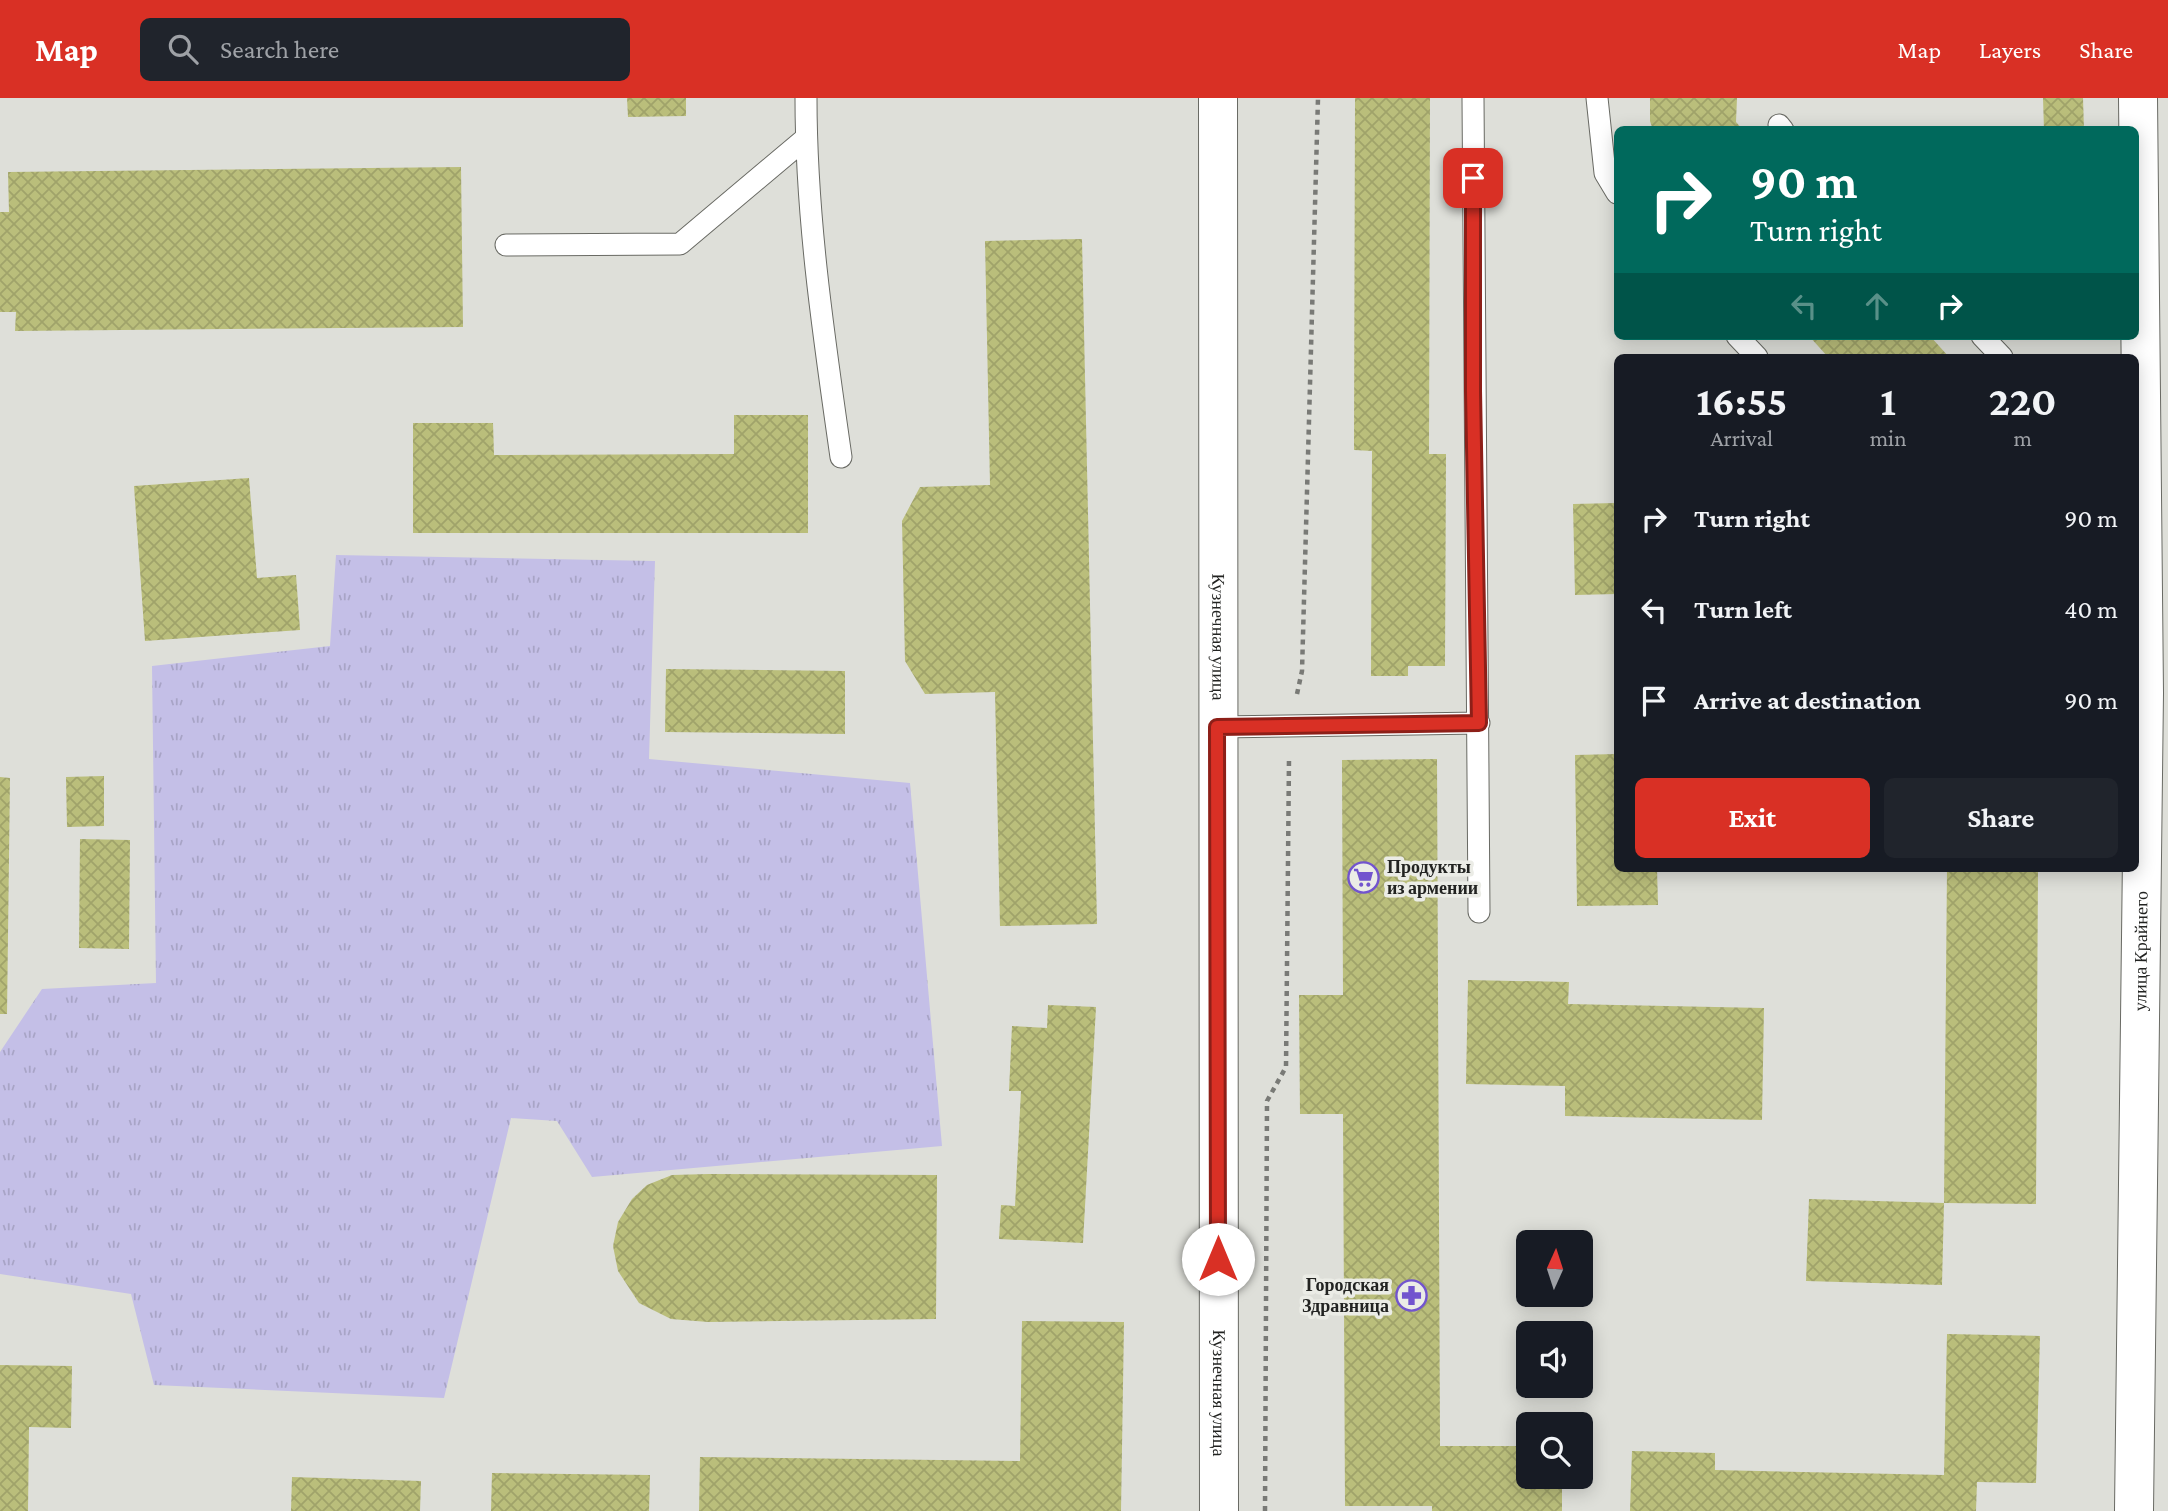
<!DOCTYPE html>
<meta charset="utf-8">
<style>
:root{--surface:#171b24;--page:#20242c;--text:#f1f3f6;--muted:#9ea1a6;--accent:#d93025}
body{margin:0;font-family:"Crimson Pro",serif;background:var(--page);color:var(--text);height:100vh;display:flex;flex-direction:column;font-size:26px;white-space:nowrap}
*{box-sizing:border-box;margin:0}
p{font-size:23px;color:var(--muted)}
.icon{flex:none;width:38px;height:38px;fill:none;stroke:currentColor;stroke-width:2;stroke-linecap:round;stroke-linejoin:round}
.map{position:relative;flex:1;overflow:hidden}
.panel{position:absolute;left:1614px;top:256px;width:525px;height:518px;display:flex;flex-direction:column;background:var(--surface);border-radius:10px;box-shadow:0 4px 18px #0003}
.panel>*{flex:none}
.hud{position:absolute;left:1614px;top:28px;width:525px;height:214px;border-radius:10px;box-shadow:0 4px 18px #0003;background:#00695c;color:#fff;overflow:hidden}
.needle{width:46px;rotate:3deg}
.tools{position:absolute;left:1516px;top:1132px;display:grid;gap:14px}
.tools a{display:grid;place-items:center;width:77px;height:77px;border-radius:10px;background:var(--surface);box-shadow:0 4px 18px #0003;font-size:35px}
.pin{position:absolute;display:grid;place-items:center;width:60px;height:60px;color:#fff;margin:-30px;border-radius:14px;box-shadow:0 4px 10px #0006}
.me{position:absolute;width:77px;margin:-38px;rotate:0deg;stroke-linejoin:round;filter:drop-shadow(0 0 5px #0008)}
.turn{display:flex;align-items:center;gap:24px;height:147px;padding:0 21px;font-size:32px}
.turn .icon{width:91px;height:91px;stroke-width:2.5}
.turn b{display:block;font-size:49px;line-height:60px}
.lanes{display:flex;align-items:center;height:66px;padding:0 21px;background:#0003;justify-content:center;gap:35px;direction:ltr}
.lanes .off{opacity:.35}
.eta{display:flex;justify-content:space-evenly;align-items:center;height:119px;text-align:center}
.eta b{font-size:42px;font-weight:700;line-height:49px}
.action{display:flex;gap:14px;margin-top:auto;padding:14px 21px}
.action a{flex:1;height:80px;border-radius:10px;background:var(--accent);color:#fff;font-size:28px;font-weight:700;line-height:80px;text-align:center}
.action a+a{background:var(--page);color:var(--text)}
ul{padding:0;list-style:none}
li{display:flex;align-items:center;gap:21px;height:91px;padding:0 21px}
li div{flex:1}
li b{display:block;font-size:26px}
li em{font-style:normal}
header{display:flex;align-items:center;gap:42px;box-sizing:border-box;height:98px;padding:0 35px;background:var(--accent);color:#fff}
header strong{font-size:33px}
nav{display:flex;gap:38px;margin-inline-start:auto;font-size:24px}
.search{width:490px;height:63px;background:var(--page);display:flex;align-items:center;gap:18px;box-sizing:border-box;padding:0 24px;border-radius:10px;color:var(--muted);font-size:26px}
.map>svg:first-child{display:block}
</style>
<header>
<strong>Map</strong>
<div class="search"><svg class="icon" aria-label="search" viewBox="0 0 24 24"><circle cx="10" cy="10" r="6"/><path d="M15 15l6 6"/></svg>Search here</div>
<nav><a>Map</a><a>Layers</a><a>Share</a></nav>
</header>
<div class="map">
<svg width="2168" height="1413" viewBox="0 0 2168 1413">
<defs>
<pattern id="park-tufts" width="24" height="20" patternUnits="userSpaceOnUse" patternTransform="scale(1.75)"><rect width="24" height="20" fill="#c4bfe7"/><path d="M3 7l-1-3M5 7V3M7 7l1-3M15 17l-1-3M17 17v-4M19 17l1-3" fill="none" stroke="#a8a4c6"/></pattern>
<pattern id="building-cross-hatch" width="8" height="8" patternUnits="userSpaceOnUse" patternTransform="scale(1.75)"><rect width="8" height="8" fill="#babe7b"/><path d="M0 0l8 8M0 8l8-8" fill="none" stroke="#a0a36a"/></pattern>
</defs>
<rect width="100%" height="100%" fill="#dedfd9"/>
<path fill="url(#park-tufts)" d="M336,457L655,463L649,661L910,685L942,1048L592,1079L557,1023L511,1020L444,1300L154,1287L131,1196L0,1176V954L42,891L156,885L152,568L330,548Z"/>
<path fill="url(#building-cross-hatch)" d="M627,0H686V18L628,19Z
M1355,0H1430L1429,356H1446L1445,568H1408V578H1371L1372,353L1354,352Z
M1650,0H1737L1736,24L1743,32H1653L1650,23Z
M2043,0H2083L2084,32H2044Z
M461,69L463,229L15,233L16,214H0V114H9L8,74Z
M1082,141L1097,826L1000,828L995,594L925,596L905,563L902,423L920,389L990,387L985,143Z
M1809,238H1930L1949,259H1828Z
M734,317H808V435H413V325H493L494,357L734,356Z
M249,380L257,480L296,477L300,532L145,543L134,388Z
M1616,405L1617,496L1575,497L1573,406Z
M666,571L845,573V636L665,634Z
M1617,656V770H1657L1658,807L1577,808L1575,657Z
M1437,661L1440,1348H1528V1379H1562V1413H1432V1408H1345L1343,1016H1300L1299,897H1343L1342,662Z
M104,678V728L67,729L66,679Z
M0,679L10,680L7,916H0Z
M80,741L130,742L129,851L79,850Z
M1947,770H2038L2036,1106L1944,1105Z
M1468,882L1569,884L1568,906L1764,910L1762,1022L1565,1018V988L1466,986Z
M1048,907L1096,909L1083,1145L999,1141L1001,1107L1015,1108L1021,993H1009L1012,928L1047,930Z
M709,1076L937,1077L936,1221L708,1224L671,1221L639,1205L618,1173L613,1148L618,1124L632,1101L647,1087L672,1077Z
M1809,1101L1944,1105L1942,1187L1806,1183Z
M1022,1223L1124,1224L1121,1413H699L700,1359L1020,1363Z
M1947,1236L2040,1238L2036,1385L1977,1384L1976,1413H1630L1632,1353L1715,1355V1372L1944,1377Z
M0,1267L72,1268L71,1330L29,1329L28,1413H0Z
M492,1375L650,1377L649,1413H491Z
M292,1379L421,1383L420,1413H291Z"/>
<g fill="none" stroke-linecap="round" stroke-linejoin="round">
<defs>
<path id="lane" d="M806,0C806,120 824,240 841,359
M1473,0C1473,271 1479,542 1479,814
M1597,0L1605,75L1617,95
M1779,27L1783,32
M506,147L680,146L806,40
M1737,238L1757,259
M1982,238L2002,259
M1217,629L1479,625"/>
<g id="street">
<path id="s1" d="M2134,1413L2144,595L2138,0"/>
</g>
<g id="secondary">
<path id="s2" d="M1218,0L1219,1413"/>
</g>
</defs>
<use href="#lane" stroke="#696a64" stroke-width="23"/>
<use href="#street" stroke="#696a64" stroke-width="40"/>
<use href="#secondary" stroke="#696a64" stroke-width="40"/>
<path stroke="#797a76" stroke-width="4.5" stroke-dasharray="5 5" stroke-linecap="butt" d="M1297,596L1302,573L1318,0
M1265,1413L1267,1003L1286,969L1289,660"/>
<use href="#lane" stroke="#fff" stroke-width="21"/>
<use href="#street" stroke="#fff" stroke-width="38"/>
<use href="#secondary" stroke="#fff" stroke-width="38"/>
</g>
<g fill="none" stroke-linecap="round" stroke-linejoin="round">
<defs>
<path id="route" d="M1218,1161L1217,629L1479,625L1473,293V80"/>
</defs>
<use href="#route" stroke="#8d1f18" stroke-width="18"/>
<use href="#route" stroke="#d93025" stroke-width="12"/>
</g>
<defs>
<symbol id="supermarket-ring" viewBox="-11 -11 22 22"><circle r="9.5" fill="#ebece6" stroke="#7254ce" stroke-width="1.5"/><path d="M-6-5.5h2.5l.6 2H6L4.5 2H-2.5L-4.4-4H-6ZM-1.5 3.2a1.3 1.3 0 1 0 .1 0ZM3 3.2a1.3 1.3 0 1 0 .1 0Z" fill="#7254ce"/></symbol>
<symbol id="pharmacy-ring" viewBox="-11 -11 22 22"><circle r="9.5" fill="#ebece6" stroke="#7254ce" stroke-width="1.5"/><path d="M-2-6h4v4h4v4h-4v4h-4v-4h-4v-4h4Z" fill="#7254ce"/></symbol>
</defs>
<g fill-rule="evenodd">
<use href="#supermarket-ring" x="1346" y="762" width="35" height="35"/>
<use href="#pharmacy-ring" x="1394" y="1180" width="35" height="35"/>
</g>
<g text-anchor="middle" stroke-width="7" stroke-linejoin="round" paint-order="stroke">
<g font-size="18" fill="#222321" stroke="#ebece6">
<text dy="6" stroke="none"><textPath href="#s2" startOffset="539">Кузнечная улица</textPath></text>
<text dy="6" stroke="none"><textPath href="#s1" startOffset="560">улица Крайнего</textPath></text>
<text dy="6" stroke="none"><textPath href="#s2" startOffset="1295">Кузнечная улица</textPath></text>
</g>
<g font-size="18" font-weight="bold" fill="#222321" stroke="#ebece6" text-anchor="start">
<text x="1387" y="775">Продукты<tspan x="1387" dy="21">из армении</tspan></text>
<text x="1389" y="1193" text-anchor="end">Городская<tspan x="1389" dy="21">Здравница</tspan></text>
</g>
</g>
</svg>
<div class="tools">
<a><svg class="needle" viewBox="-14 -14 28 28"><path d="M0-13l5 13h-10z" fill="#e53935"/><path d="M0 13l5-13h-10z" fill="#9ea1a6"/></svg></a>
<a><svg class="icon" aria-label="sound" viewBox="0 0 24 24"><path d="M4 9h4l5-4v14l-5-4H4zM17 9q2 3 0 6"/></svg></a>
<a><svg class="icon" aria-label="search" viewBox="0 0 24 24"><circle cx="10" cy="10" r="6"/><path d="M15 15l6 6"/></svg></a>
</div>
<div class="pin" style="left:1473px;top:80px;background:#d93025"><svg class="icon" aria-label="arrive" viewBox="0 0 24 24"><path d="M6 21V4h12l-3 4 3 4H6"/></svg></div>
<svg class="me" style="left:1218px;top:1161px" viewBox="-20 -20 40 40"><circle r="19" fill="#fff"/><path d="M0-13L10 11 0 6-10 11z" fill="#d93025"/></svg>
<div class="hud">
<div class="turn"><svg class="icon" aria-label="right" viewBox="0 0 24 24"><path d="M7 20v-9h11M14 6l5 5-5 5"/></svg><div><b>90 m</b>Turn right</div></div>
<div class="lanes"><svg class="icon off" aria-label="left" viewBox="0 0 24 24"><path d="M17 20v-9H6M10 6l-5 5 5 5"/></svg><svg class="icon off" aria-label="ahead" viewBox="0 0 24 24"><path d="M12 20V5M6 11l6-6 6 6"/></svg><svg class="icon" aria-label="right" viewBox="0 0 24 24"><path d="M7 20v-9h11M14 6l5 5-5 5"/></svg></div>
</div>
<section class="panel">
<div class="eta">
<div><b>16:55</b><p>Arrival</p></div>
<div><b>1</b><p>min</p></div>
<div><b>220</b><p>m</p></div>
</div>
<ul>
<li><svg class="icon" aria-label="right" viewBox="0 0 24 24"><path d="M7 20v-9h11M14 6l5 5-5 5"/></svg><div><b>Turn right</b></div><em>90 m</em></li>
<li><svg class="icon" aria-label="left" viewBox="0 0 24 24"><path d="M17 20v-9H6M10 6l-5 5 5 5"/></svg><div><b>Turn left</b></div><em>40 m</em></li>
<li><svg class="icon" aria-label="arrive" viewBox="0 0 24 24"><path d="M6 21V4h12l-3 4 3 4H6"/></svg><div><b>Arrive at destination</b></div><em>90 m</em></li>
</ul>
<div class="action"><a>Exit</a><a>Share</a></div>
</section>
</div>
